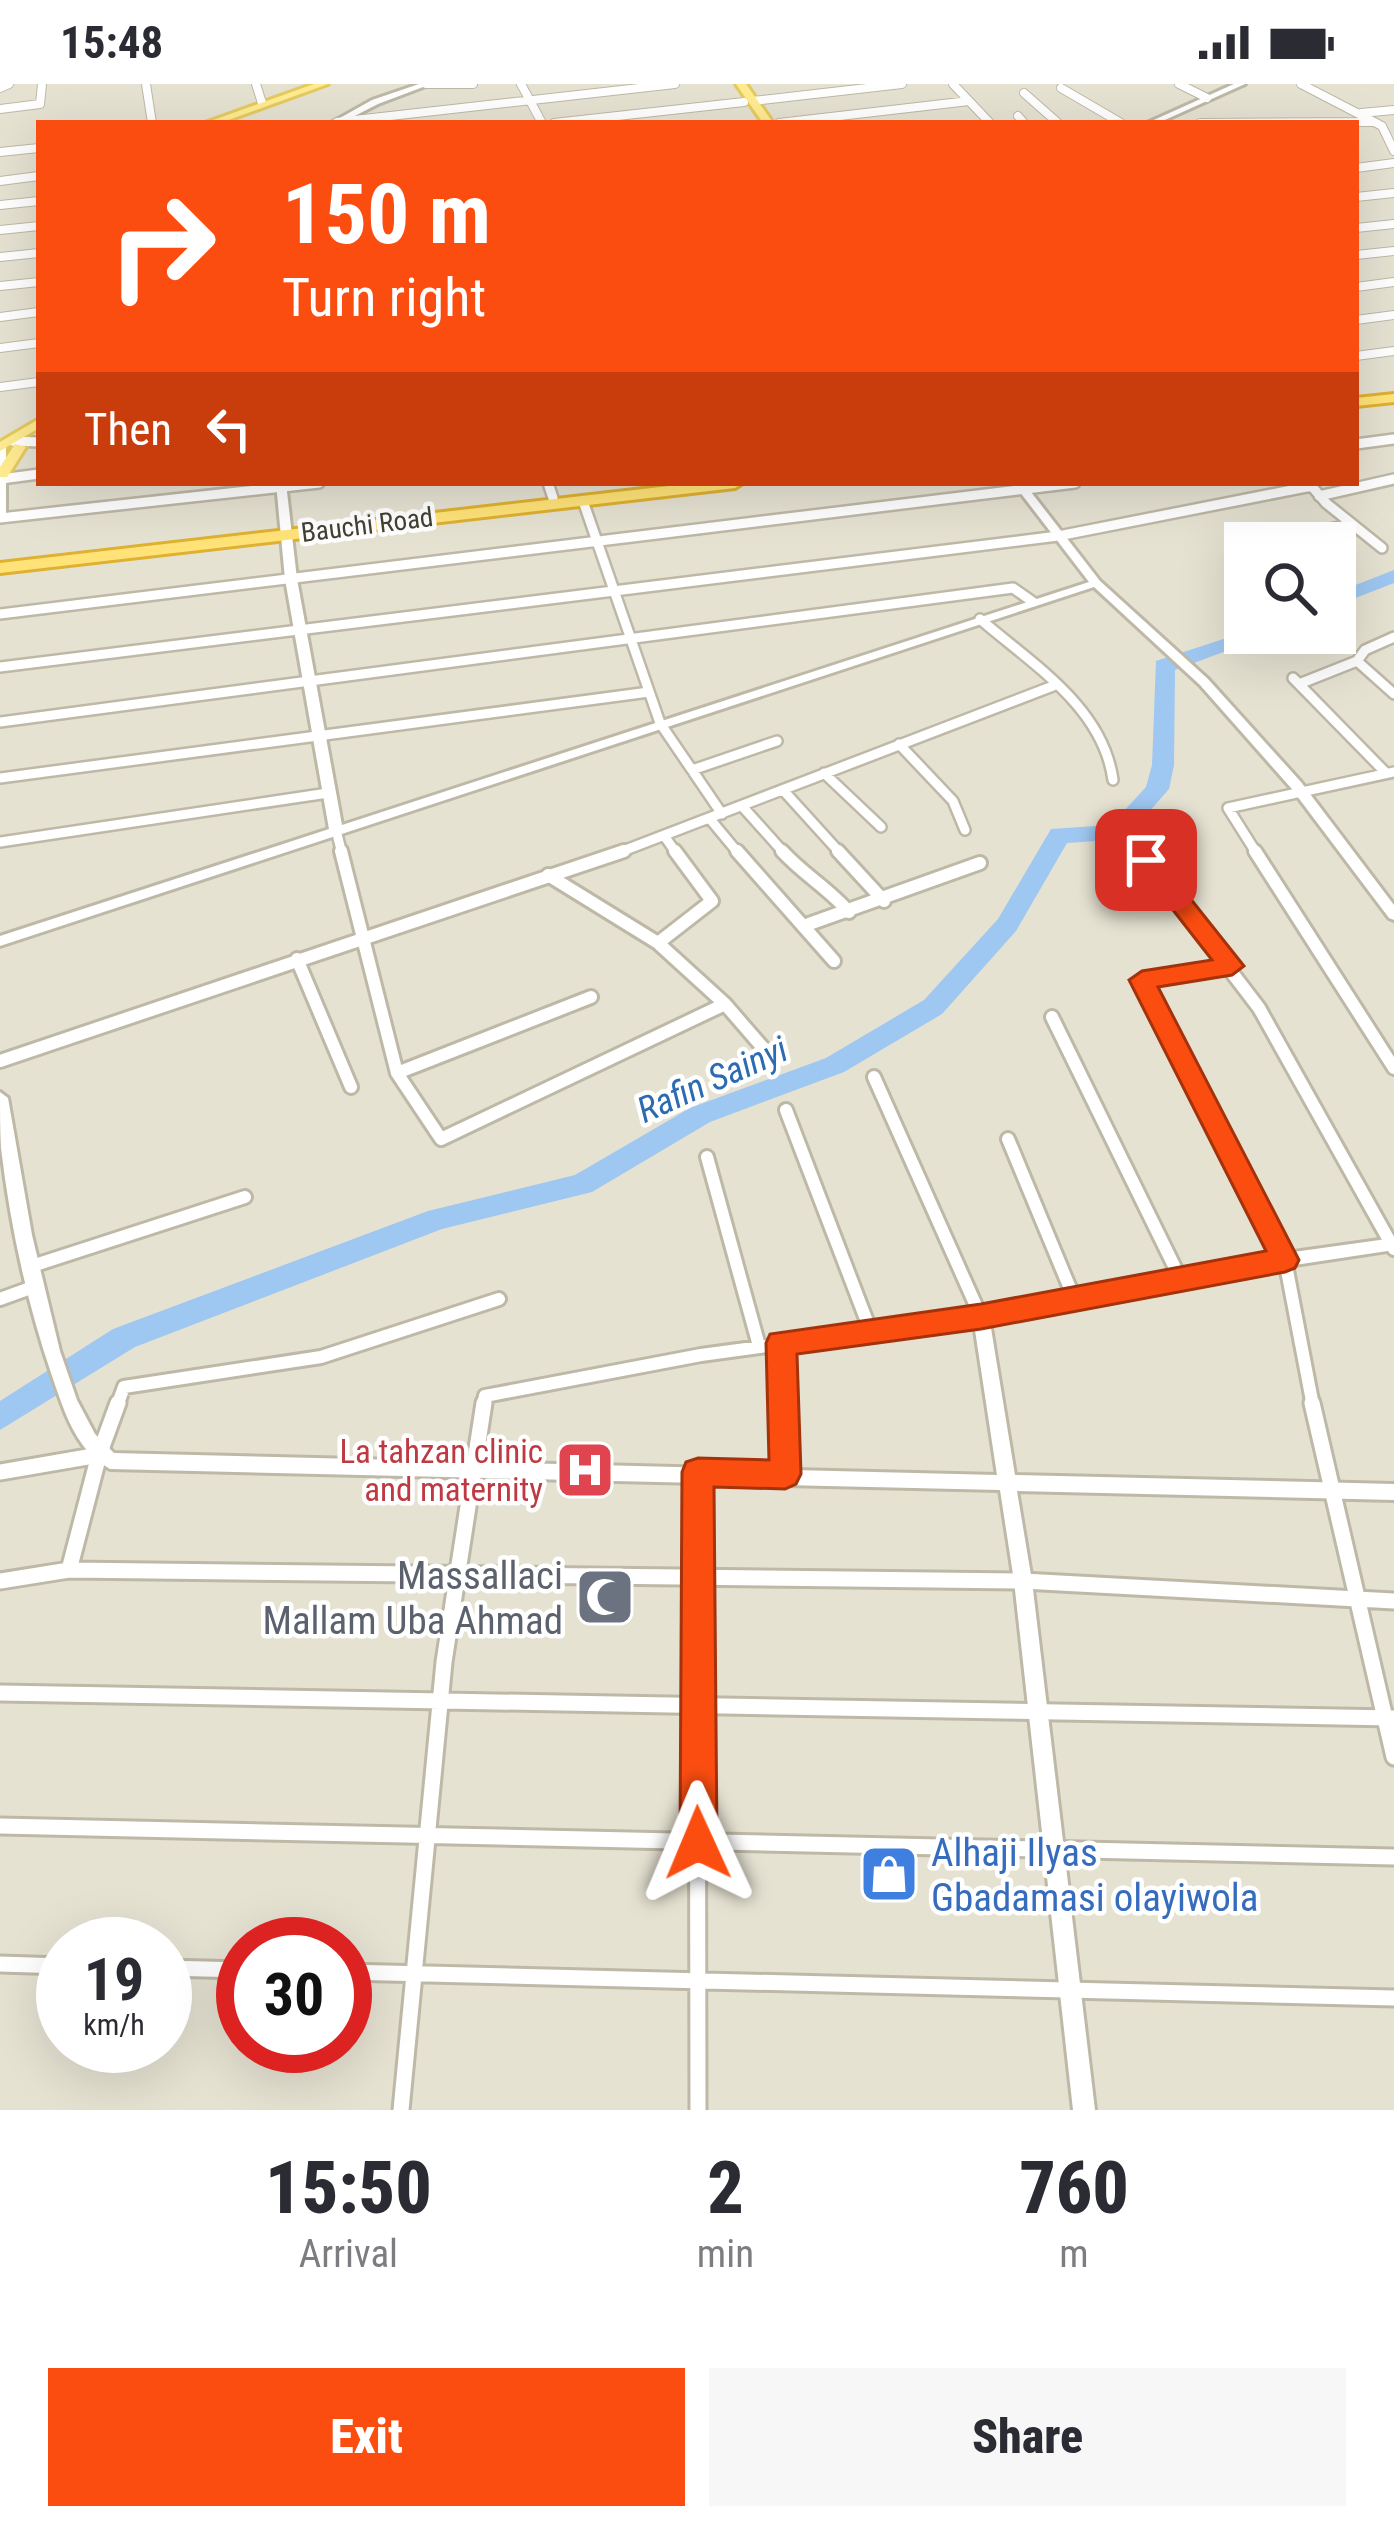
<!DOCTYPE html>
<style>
:root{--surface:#fff;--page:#f7f7f7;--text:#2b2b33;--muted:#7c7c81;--accent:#fc4d11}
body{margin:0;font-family:"Roboto Condensed",sans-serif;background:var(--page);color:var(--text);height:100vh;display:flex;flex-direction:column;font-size:45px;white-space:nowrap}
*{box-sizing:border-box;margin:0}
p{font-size:39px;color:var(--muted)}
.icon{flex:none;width:66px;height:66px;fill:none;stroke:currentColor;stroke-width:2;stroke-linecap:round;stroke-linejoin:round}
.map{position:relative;height:2026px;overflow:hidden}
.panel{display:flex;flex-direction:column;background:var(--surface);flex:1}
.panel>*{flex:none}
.banner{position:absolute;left:36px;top:36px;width:1323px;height:366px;border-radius:0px;box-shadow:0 12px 48px #0002;background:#fc4d11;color:#fff;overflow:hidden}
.buttons{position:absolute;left:1224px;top:438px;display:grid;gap:24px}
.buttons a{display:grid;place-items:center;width:132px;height:132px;border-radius:0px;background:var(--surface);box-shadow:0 12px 48px #0002;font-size:60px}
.speed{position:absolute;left:36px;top:1833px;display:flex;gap:24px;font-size:60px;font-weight:700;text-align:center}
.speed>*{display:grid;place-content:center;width:156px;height:156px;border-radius:50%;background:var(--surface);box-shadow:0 12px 48px #0002;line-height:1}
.speed small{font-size:30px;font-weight:400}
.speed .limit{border:18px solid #d22;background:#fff;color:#111}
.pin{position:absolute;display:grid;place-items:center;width:102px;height:102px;color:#fff;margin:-51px;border-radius:24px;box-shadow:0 6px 18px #0006}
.me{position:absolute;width:132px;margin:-66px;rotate:359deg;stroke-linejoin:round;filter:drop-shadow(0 0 9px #0008)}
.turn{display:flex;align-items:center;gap:42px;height:252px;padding:0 48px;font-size:54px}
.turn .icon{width:156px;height:156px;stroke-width:2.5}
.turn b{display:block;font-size:84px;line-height:102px}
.then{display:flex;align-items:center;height:114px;padding:0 48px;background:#0003;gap:24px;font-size:45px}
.eta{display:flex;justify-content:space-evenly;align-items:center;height:204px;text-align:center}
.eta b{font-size:72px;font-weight:800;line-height:84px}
.button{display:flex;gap:24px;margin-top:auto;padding:24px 48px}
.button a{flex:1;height:138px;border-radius:0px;background:var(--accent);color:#fff;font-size:48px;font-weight:800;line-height:138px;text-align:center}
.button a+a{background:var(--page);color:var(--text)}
.status{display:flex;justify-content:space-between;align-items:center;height:84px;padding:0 60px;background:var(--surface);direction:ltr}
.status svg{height:33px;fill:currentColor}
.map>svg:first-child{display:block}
</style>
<div class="status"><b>15:48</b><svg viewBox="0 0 49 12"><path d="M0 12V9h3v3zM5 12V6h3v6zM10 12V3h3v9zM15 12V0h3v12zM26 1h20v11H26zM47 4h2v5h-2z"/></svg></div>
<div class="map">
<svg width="1394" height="2026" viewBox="0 0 1394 2026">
<rect width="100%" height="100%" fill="#f2efe4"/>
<path fill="#e6e2d2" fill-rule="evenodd" d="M0,0H1394V2026H0ZM39,39H1356V399H39ZM1245,459H1335V549H1245ZM63,1860H165V1962H63ZM243,1860H345V1962H243Z"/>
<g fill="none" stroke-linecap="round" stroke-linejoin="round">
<path fill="#9ec7f1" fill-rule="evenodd" d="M1394,486V499L1335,522V509Z
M1245,548L1275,549L1175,586L1174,681L1169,705L1125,755L1067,759L1016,847L942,930L844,988L710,1038L592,1108L442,1145L135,1263L0,1346V1317L113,1245L428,1127L575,1091L690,1024L826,974L924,916L998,835L1051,745L1111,741L1146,703L1152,681L1156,577Z"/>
<defs>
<path id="minor-far3" d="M146,0L152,39
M256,0L262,19
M426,0H473
M521,0L542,39
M953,0L990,39
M1179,0L1207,14
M1301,0L1382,42L1394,67
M0,4L9,0
M1061,4L1121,39
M1024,9L1058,39
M753,17L902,0
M0,25L40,20L42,0
M1361,29L1394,26
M1018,32L1024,39
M337,38L675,0
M554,39L744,18
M779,39L969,17
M1200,39L1372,38
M0,68L39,64
M1356,84L1394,79
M0,97L39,92
M1356,113L1394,109
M0,121L39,117
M1356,144L1394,140
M0,146L39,142
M1356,171L1394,167
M0,173L39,169
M0,202L39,198
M1356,203L1394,198
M0,233L39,228
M1356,236L1394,231
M0,264L39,259
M1356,272L1394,267
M0,303L39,298"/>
<path id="minor-far2" d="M12,357L39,358
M1356,360L1394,355
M1,395L39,390
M548,399L553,414
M1309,399L1326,419L1382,464
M1319,412L1394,395
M583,417L660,639L722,730
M0,434L319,399
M1289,454L1352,440
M0,530L1075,399
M980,535C1032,580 1103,623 1113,696
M1357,577L1394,610
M0,583L1058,452L1312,402
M1293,594L1386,689
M1299,600L1357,577L1365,566L1394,553
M0,638L1013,504L1033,518
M899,660L953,717L965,746
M692,686L777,657
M824,689L881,743
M0,694L649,608
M783,706L841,770
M742,722L785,770
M710,735L739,770
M336,746L342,770
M665,753L677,770
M0,758L328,709
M615,770L1053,602
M1257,770L1228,724L1394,688"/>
<path id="minor-far1" d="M341,767L397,989L441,1055L725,920
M737,767L834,877
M782,767C804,791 828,804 849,828
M838,767L884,817
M1255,767L1394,984
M1146,776L1259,924L1394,1165
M548,791L658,859L725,920L764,965
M809,840L980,779
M658,859L712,817L675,767
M297,875L351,1003
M1231,882L1142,896L1285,1176L1313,1322
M1052,933L1180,1194
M0,977L624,767
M397,989L591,913
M786,1026L871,1248
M1008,1055L1074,1214
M707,1073L759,1262
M32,1182L245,1113
M0,1215L36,1202
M781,1259L783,1322
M117,1322L124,1303L321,1273L499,1215
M483,1322L485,1312L701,1271L981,1233L874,993"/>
<path id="minor" d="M783,1319L785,1390
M1312,1319L1394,1673
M0,1388L99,1371
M697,1388L698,2026
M69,1486L99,1371L118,1319
M0,1497L69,1486L1023,1497L1394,1517
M0,1609L1394,1634
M0,1742L1394,1773
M0,1880L63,1882
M165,1884L243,1886
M345,1888L1394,1914
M401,2026L444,1578L484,1319"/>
<path id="tertiary" d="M419,0H431L378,20L341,39H331L372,16Z
M1234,0H1245L1158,39H1147Z
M0,360L6,363V434L0,437Z
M276,399H286L297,495L342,741L1089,498L1013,399H1024L1100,497L1208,595L1301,698L1394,821V836L1389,834L1291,704L1200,601L1094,503L0,862V852L329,745L285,495Z
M0,1008L8,1014L32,1151L60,1267L77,1316L95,1350L114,1369L997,1391L973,1233L975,1228L1229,1177L1394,1154V1166L1229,1191L990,1238L1015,1391L1394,1400V1416L1017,1407L1032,1497L1095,2026H1073L1014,1497L1000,1406L110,1385C100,1379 89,1370 82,1360C68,1341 60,1315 52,1292C27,1219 10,1141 1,1064C0,1046 0,1027 0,1008Z"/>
<path id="primary" d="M314,0H328L220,39H205Z
M736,0H746L773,39H763Z
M39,335V344L0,367V358Z
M15,360L26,363L7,393H0V383Z"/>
<path id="trunk" d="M1394,310V318L1356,322V314Z
M695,399H743L735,404L0,489V479Z"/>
</defs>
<use href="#minor-far3" stroke="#beb8a7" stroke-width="10"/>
<use href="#minor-far2" stroke="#beb8a7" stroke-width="14"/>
<use href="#minor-far1" stroke="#beb8a7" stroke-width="18"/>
<use href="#minor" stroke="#beb8a7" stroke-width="21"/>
<use href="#tertiary" stroke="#beb8a7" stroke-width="6"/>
<use href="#primary" stroke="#e5ca60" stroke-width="6"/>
<use href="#trunk" stroke="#dfb131" stroke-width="6"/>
<use href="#minor-far3" stroke="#fff" stroke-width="8"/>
<use href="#minor-far2" stroke="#fff" stroke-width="9"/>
<use href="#minor-far1" stroke="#fff" stroke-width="12"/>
<use href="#minor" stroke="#fff" stroke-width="15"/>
<use href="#tertiary" fill="#fff" fill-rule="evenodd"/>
<use href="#primary" fill="#ffeb90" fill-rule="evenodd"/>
<use href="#trunk" fill="#ffe379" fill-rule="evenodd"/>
</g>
<path fill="#fc4d11" stroke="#a4320b" stroke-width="3" d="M1146,767L1155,770L1244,882L1232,891L1158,903L1299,1176L1295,1184L1285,1188L981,1245L797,1270L801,1390L796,1400L785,1405L714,1403L717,1759L711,1771L698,1777L686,1771L680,1759L682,1388L686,1378L698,1374L769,1376L766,1259L770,1250L981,1220L1266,1167L1129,896L1142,887L1212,876L1134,776Z"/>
<defs>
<symbol id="hospital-square" viewBox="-11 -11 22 22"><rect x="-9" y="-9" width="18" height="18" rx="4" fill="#e0444e" stroke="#fff"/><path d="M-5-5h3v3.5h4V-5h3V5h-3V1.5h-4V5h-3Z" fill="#fff"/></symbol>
<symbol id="mosque-square" viewBox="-11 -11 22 22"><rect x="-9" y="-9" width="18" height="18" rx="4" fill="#6b7280" stroke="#fff"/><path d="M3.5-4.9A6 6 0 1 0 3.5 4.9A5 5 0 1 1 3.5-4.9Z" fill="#fff"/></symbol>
<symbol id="shop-square" viewBox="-11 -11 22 22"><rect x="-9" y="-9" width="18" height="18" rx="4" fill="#3f7fe0" stroke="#fff"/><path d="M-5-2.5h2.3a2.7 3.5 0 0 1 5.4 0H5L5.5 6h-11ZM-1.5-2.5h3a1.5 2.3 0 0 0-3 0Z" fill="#fff"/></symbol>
</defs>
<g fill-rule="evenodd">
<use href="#hospital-square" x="552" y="1353" width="66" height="66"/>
<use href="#mosque-square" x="572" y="1480" width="66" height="66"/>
<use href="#shop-square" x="856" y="1757" width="66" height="66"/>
</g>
<g text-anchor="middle" stroke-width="9" stroke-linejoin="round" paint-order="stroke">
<g font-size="27" fill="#444034" stroke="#fff">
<text transform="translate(367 441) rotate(-7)" y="9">Bauchi Road</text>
</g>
<g font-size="33" fill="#be3a42" stroke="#fff" text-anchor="end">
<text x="543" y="1379">La tahzan clinic<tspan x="543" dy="38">and maternity</tspan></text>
</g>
<g font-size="36" font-style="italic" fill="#2c6bb1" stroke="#fff">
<text transform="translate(712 995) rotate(-24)" y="13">Rafin Sainyi</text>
</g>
<g font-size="39" fill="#5b616d" stroke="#fff" text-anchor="end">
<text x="563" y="1505">Massallaci<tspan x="563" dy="45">Mallam Uba Ahmad</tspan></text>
</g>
<g font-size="39" fill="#366cbe" stroke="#fff" text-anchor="start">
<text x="931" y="1782">Alhaji Ilyas<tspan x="931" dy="45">Gbadamasi olayiwola</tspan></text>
</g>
</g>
</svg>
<div class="buttons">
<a><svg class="icon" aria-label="search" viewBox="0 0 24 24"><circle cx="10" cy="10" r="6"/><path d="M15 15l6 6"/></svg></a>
</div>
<div class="speed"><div>19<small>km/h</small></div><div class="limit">30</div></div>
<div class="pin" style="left:1146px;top:776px;background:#d93025"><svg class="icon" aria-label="arrive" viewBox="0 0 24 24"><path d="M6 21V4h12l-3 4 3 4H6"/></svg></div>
<svg class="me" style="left:698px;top:1759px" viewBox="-20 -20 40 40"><path d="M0-17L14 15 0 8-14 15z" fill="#fc4d11" stroke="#fff" stroke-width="4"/></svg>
<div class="banner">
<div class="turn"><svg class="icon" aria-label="right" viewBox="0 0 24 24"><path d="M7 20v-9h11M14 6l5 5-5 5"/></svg><div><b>150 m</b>Turn right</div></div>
<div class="then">Then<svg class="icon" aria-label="left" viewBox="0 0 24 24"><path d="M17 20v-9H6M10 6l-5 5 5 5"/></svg></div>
</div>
</div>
<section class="panel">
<div class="eta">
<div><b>15:50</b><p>Arrival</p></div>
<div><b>2</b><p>min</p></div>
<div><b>760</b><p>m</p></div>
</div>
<div class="button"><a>Exit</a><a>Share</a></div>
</section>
